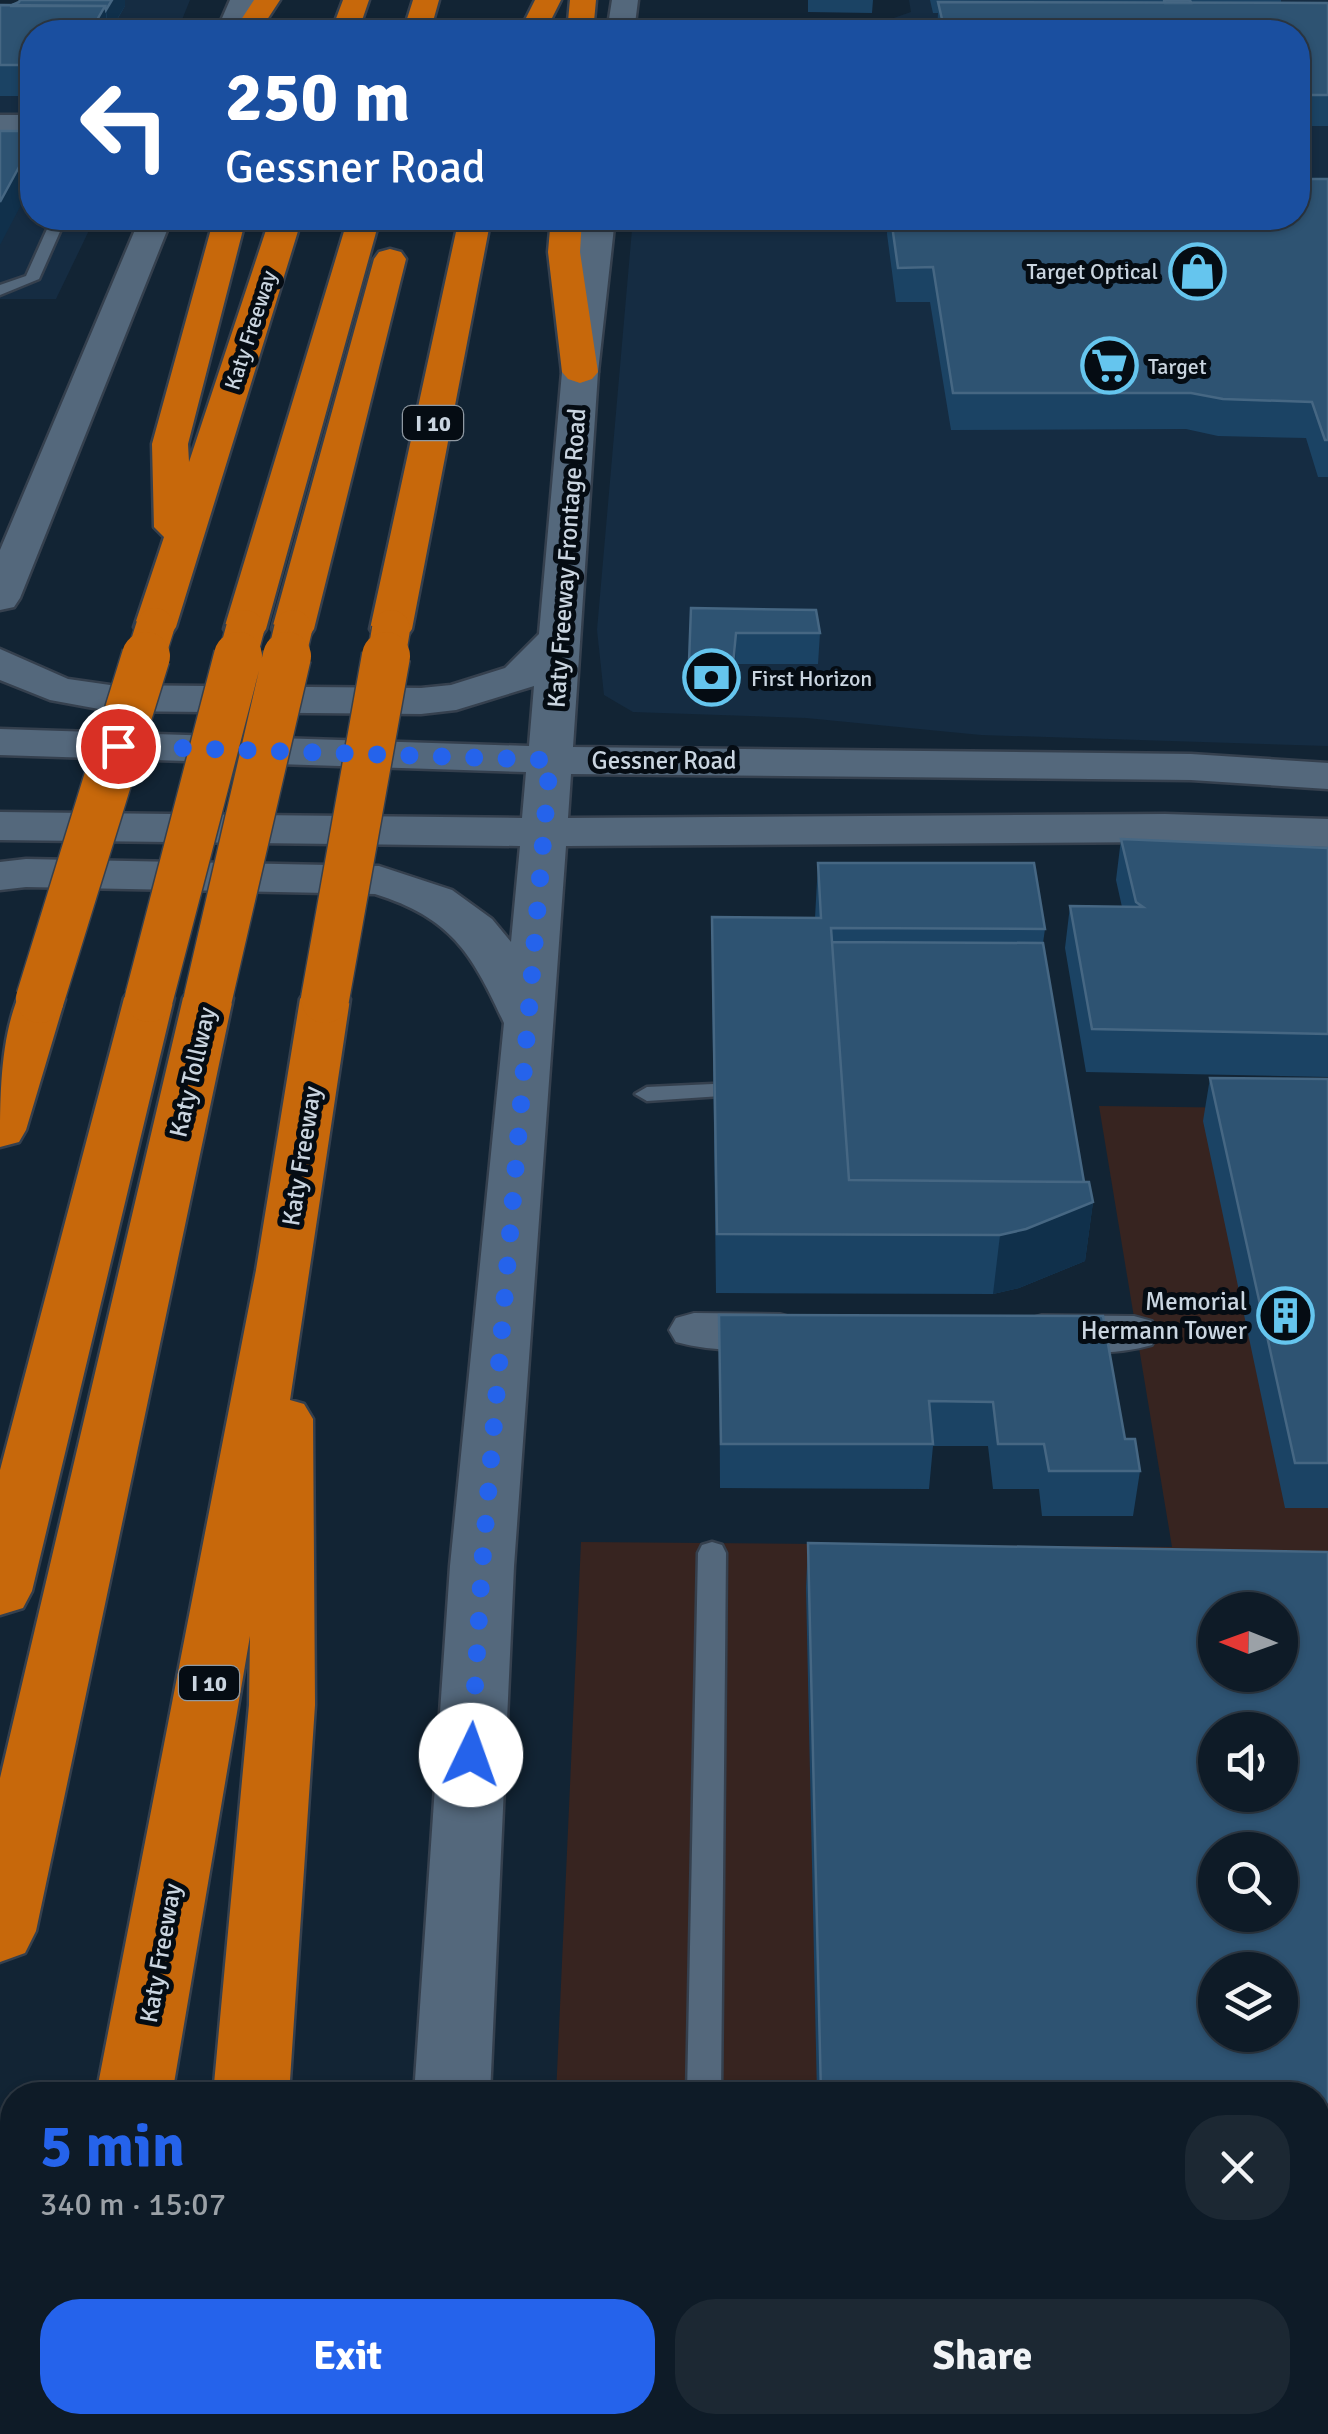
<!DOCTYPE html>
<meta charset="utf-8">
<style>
:root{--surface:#0e1b27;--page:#1c2833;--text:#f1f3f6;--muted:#9ba1a7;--line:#2e3944;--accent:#2563eb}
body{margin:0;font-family:Signika,sans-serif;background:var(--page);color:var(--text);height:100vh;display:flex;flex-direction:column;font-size:38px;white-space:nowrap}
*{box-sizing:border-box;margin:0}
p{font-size:32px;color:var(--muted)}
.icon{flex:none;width:55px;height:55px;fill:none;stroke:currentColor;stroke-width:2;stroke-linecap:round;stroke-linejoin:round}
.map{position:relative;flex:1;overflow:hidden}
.side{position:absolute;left:0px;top:2082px;width:1330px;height:352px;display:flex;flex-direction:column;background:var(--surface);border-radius:40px 40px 0 0;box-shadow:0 2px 8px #0004,0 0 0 2px var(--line)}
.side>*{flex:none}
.top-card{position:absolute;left:20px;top:20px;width:1290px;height:210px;border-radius:40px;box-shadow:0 2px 8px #0004,0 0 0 2px var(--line);background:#1a4fa0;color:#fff;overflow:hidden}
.needle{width:65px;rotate:271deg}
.buttons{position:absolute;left:1198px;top:1592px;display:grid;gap:20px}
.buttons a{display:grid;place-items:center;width:100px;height:100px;border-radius:50%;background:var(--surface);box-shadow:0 2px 8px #0004,0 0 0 2px var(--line);font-size:50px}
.pin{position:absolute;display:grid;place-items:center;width:85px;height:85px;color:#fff;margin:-42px;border:5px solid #fff;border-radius:50%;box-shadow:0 2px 10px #0007}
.me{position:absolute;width:110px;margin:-55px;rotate:3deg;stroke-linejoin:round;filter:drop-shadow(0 0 8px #0008)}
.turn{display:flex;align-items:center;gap:35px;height:210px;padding:0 40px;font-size:45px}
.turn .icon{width:130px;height:130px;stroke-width:2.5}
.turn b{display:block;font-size:70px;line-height:85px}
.round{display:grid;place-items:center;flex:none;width:105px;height:105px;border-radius:40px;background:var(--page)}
.summary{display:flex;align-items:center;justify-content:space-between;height:170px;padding:0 40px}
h1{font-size:60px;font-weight:800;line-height:75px;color:var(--accent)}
.primary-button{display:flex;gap:20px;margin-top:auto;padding:20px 40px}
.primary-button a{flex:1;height:115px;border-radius:40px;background:var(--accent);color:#fff;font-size:40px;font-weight:800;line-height:115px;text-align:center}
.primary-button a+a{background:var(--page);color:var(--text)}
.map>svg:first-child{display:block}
</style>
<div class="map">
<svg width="1328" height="2434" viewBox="0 0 1328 2434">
<rect width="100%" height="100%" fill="#122434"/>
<path fill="#152c42" d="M22,0H190L177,32H32V218H95L56,299H0V27Z
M909,0H1328V746L981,735L806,718L633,712L604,695L597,630L633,218H1298V32H650V26L868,27L911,12Z"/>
<path fill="#372420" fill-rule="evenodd" d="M1099,1106L1328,1109V2434H938L937,2423L1318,2422V2095H556L581,1542L1172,1547ZM1215,1610H1280V1675H1215ZM1215,1730H1280V1795H1215ZM1215,1850H1280V1915H1215ZM1215,1970H1280V2035H1215Z"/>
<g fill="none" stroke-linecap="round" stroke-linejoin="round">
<defs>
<path id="lane" d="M52,218H66L39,279L0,295V285L26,276Z
M713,1084L725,1091L721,1096L647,1101L635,1094L647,1087Z
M712,1542L722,1545L726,1553L721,2095H687L698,1553L702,1545Z
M682,2422H720V2434H682Z"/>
<path id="street" d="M694,1313L780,1314L798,1319L805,1331L798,1343C763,1353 711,1352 676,1342L669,1330L676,1318Z
M1042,1315L1134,1316L1152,1321L1159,1333L1152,1345C1115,1356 1061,1355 1024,1344L1017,1332L1024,1320Z"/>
<path id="secondary" d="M230,0H256L243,32H216Z
M612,0H638L634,32H607Z
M0,115H32V133H0Z
M140,218H172L20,598L14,607L0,610V550Z
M583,218H615L598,372L573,747L1191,754L1328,763V789L1191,780L571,774L568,818L1165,814L1328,819V847L1165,842L566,846L514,1566L490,2095H414L450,1566L504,1023C472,954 452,918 375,894L26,887L0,890V862L26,859L379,866L452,890L492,919L511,942L520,846L0,840V812L522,818L526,772L0,755V729L529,746L534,686L456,710L421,714L110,711L50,700L0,680V649L68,679L110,685L421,688L451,685L505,668L539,634L562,372Z
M383,2422H467L465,2434H381Z"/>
<path id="highway" d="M254,0H280L259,32H233Z
M343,0H369L358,32H331Z
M413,0H439L430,32H403Z
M535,0H561L545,32H519Z
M570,0H596L593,32H567Z
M214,218H246L188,444L189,462L270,218H302L176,627L170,636L155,639L140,636L134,627L164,537L154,527L152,444Z
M348,218H380L266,629L260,638L245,641L230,638L224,629Z
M459,218H491L412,629L406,638L391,641L376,638L370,629Z
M551,218H582L580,252L598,372L592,379L580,383L568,379L562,372L548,252Z
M390,249L401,252L406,259L314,629L308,638L293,641L278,638L272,629L374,259L379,252Z
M149,983L167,987L174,998L32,1591L23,1608L0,1615V1470L124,998L131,987Z
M208,983L226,987L233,998L36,1931L25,1953L0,1962V1778L183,998L190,987Z
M40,984L58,988L65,999L26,1130L19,1142L0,1147C0,1095 0,1034 22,988Z
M325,984L343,988L350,999L290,1400L304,1404L313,1419L315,1705L289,2095H213L249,1705L250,1636L172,2095H96L256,1270L300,999L307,988Z
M32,2422H116L114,2434H30Z
M191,2422H275V2434H191Z"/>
</defs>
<use href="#lane" stroke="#35404e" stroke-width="5"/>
<use href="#street" stroke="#35404e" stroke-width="4"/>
<use href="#secondary" stroke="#35404e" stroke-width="5"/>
<use href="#highway" stroke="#35404e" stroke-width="5"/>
<use href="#lane" fill="#54687c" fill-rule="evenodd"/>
<use href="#street" fill="#54687c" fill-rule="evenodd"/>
<use href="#secondary" fill="#54687c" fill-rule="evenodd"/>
<use href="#highway" fill="#c7680b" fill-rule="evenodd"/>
<defs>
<path id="highway-bridge-far1" d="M145,659L155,627
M237,659L245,629
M286,659L293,629
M386,659L391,629"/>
<path id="highway-bridge" d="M149,998L238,656
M208,998L287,656
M40,999L146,656
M325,999L386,656"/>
</defs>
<use href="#highway-bridge-far1" stroke="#35404e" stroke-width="41" stroke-linecap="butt"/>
<use href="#highway-bridge" stroke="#35404e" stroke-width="51" stroke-linecap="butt"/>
<use href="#highway-bridge-far1" stroke="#c7680b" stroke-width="38"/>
<use href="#highway-bridge" stroke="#c7680b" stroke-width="48"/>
</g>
<path fill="#1b4364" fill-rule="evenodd" d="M808,0H873L872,13L808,12Z
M930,0H1281V3H1328V126H1298V32H937L938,13H933Z
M19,2L125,6L110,32H32V96H0V5L10,6Z
M1328,179V477H1318L1306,438L1218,436L1186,429L951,430L930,302H896L887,234L888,218H1298Z
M691,608L820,633L818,664H735L733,695L689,693Z
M1121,839L1328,848V1077L1086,1072L1065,948L1070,906L1122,907L1116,880Z
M818,863L1045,929L1043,943L1084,1182L1093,1202L1085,1261L1019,1288L993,1294L716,1293L712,974V917L815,918Z
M1210,1078L1328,1079V1508H1285L1203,1121Z
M719,1315L1125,1439L1140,1471L1133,1516H1042L1039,1489H993L988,1446H933L929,1489L720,1488Z
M808,1543L1328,1552V2434H982V2422H1318V2095H817L806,1588ZM1215,1610H1280V1675H1215ZM1215,1730H1280V1795H1215ZM1215,1850H1280V1915H1215ZM1215,1970H1280V2035H1215Z"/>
<path fill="#10304b" d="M112,0H125V6L109,32L106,10Z
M105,6L108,32H90Z
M32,143V184L0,245V202Z
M736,633L735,664L733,695V664Z
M1093,1202L1085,1261L1019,1288L993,1294L1000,1235Z"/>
<path fill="#2e5372" stroke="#466783" stroke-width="2.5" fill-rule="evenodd" d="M20,0H112L106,10L105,6H10L19,2Z
M1164,0H1190L1191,3H1165Z
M938,2L1328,3V95H1298V32H945Z
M0,5L105,6L90,32H32V65H0Z
M0,131H32V143L0,202Z
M1298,179H1328V440H1325L1312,402L1223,399L1191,393H953L933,267L898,268L891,218H1298Z
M691,608L816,610L820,633H736L733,664L689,662Z
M1121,839L1328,848V1034L1092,1029L1070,906L1143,907L1136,902Z
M818,863H1034L1045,929L831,928L849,1180L1089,1182L1093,1202L1026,1229L1000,1235L717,1234L712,917L821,918Z
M832,942L1043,943L1084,1182L849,1180Z
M1210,1078L1328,1079V1463H1295Z
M719,1315L1103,1316L1125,1439H1135L1140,1471H1049L1044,1444H998L993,1402L929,1401L933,1444H721Z
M808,1543L1328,1552V2434H992L991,2422H1318V2095H821ZM1215,1610H1280V1675H1215ZM1215,1730H1280V1795H1215ZM1215,1850H1280V1915H1215ZM1215,1970H1280V2035H1215Z"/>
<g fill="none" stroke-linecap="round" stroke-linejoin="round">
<path stroke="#2563eb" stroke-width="18" stroke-dasharray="0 32.4" d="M118,746L550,760L482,1566L471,1755"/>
</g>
<defs>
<symbol id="shop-ring" viewBox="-11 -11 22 22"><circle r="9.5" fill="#050c13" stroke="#65c5ee" stroke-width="1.5"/><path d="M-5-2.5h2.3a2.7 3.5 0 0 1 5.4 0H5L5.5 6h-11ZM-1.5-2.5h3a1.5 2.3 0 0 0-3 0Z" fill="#65c5ee"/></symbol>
<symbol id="supermarket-ring" viewBox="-11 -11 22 22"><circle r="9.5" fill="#050c13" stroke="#65c5ee" stroke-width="1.5"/><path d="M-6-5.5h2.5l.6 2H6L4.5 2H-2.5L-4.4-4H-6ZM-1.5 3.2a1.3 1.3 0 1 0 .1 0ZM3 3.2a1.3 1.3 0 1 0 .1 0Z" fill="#65c5ee"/></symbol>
<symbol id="bank-ring" viewBox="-11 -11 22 22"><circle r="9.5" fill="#050c13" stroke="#65c5ee" stroke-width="1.5"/><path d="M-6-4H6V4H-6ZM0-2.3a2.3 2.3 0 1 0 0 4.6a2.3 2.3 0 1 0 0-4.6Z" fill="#65c5ee"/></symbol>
<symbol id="building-ring" viewBox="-11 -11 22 22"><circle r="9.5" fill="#050c13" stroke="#65c5ee" stroke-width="1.5"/><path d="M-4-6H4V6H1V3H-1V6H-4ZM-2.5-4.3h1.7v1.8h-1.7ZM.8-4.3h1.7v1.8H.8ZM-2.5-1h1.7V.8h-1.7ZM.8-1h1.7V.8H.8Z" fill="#65c5ee"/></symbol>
</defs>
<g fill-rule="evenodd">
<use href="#shop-ring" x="1166" y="240" width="63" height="63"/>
<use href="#supermarket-ring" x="1078" y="334" width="63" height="63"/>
<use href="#bank-ring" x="680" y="646" width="63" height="63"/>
<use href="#building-ring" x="1254" y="1284" width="63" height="63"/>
</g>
<g text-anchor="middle" stroke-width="10" stroke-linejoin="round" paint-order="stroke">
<g font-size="22" fill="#cad5e0" stroke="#050c13" text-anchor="start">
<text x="1158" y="279" text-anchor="end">Target Optical</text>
<text x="1148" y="374">Target</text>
<text x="751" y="686">First Horizon</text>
</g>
<g font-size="22" fill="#cad5e0" stroke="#050c13">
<text transform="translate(250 330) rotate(-72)" y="8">Katy Freeway</text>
</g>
<g fill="#050c13" stroke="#8f99a2" stroke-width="2.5">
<rect x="403" y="406" width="60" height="34" rx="8"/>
<rect x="179" y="1666" width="60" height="34" rx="8"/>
</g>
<g font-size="22" font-weight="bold" fill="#cad5e0">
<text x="433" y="431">I 10</text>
<text x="209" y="1691">I 10</text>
</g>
<g font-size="25" fill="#cad5e0" stroke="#050c13">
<text transform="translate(566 558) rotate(-86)" y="9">Katy Freeway Frontage Road</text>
<text x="664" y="769">Gessner Road</text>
<text transform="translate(192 1072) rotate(-77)" y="9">Katy Tollway</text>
<text transform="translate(301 1156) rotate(-81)" y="9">Katy Freeway</text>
<text transform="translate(160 1953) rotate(-80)" y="9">Katy Freeway</text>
</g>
<g font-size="25" fill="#cad5e0" stroke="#050c13" text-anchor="end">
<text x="1247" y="1310">Memorial<tspan x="1247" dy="29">Hermann Tower</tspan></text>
</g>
</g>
</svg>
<div class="buttons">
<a><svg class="needle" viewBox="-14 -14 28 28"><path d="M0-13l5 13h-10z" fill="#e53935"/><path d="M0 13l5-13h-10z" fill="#9ba1a7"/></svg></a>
<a><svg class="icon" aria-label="sound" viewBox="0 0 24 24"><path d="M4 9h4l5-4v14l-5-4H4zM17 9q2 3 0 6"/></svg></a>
<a><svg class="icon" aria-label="search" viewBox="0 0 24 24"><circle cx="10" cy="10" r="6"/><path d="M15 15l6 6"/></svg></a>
<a><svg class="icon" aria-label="layers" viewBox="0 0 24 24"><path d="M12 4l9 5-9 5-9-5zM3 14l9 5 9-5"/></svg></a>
</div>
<div class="pin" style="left:118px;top:746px;background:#d93025"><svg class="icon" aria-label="arrive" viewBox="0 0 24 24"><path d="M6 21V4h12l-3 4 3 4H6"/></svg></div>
<svg class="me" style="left:471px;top:1755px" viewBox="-20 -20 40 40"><circle r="19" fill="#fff"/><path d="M0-13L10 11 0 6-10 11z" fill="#2563eb"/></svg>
<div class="top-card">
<div class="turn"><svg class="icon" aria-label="left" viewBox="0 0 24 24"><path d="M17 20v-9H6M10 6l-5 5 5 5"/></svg><div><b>250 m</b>Gessner Road</div></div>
</div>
<section class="side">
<div class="summary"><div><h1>5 min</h1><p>340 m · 15:07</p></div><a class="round"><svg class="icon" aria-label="close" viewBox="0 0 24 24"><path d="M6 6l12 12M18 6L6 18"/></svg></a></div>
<div class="primary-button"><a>Exit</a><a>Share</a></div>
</section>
</div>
